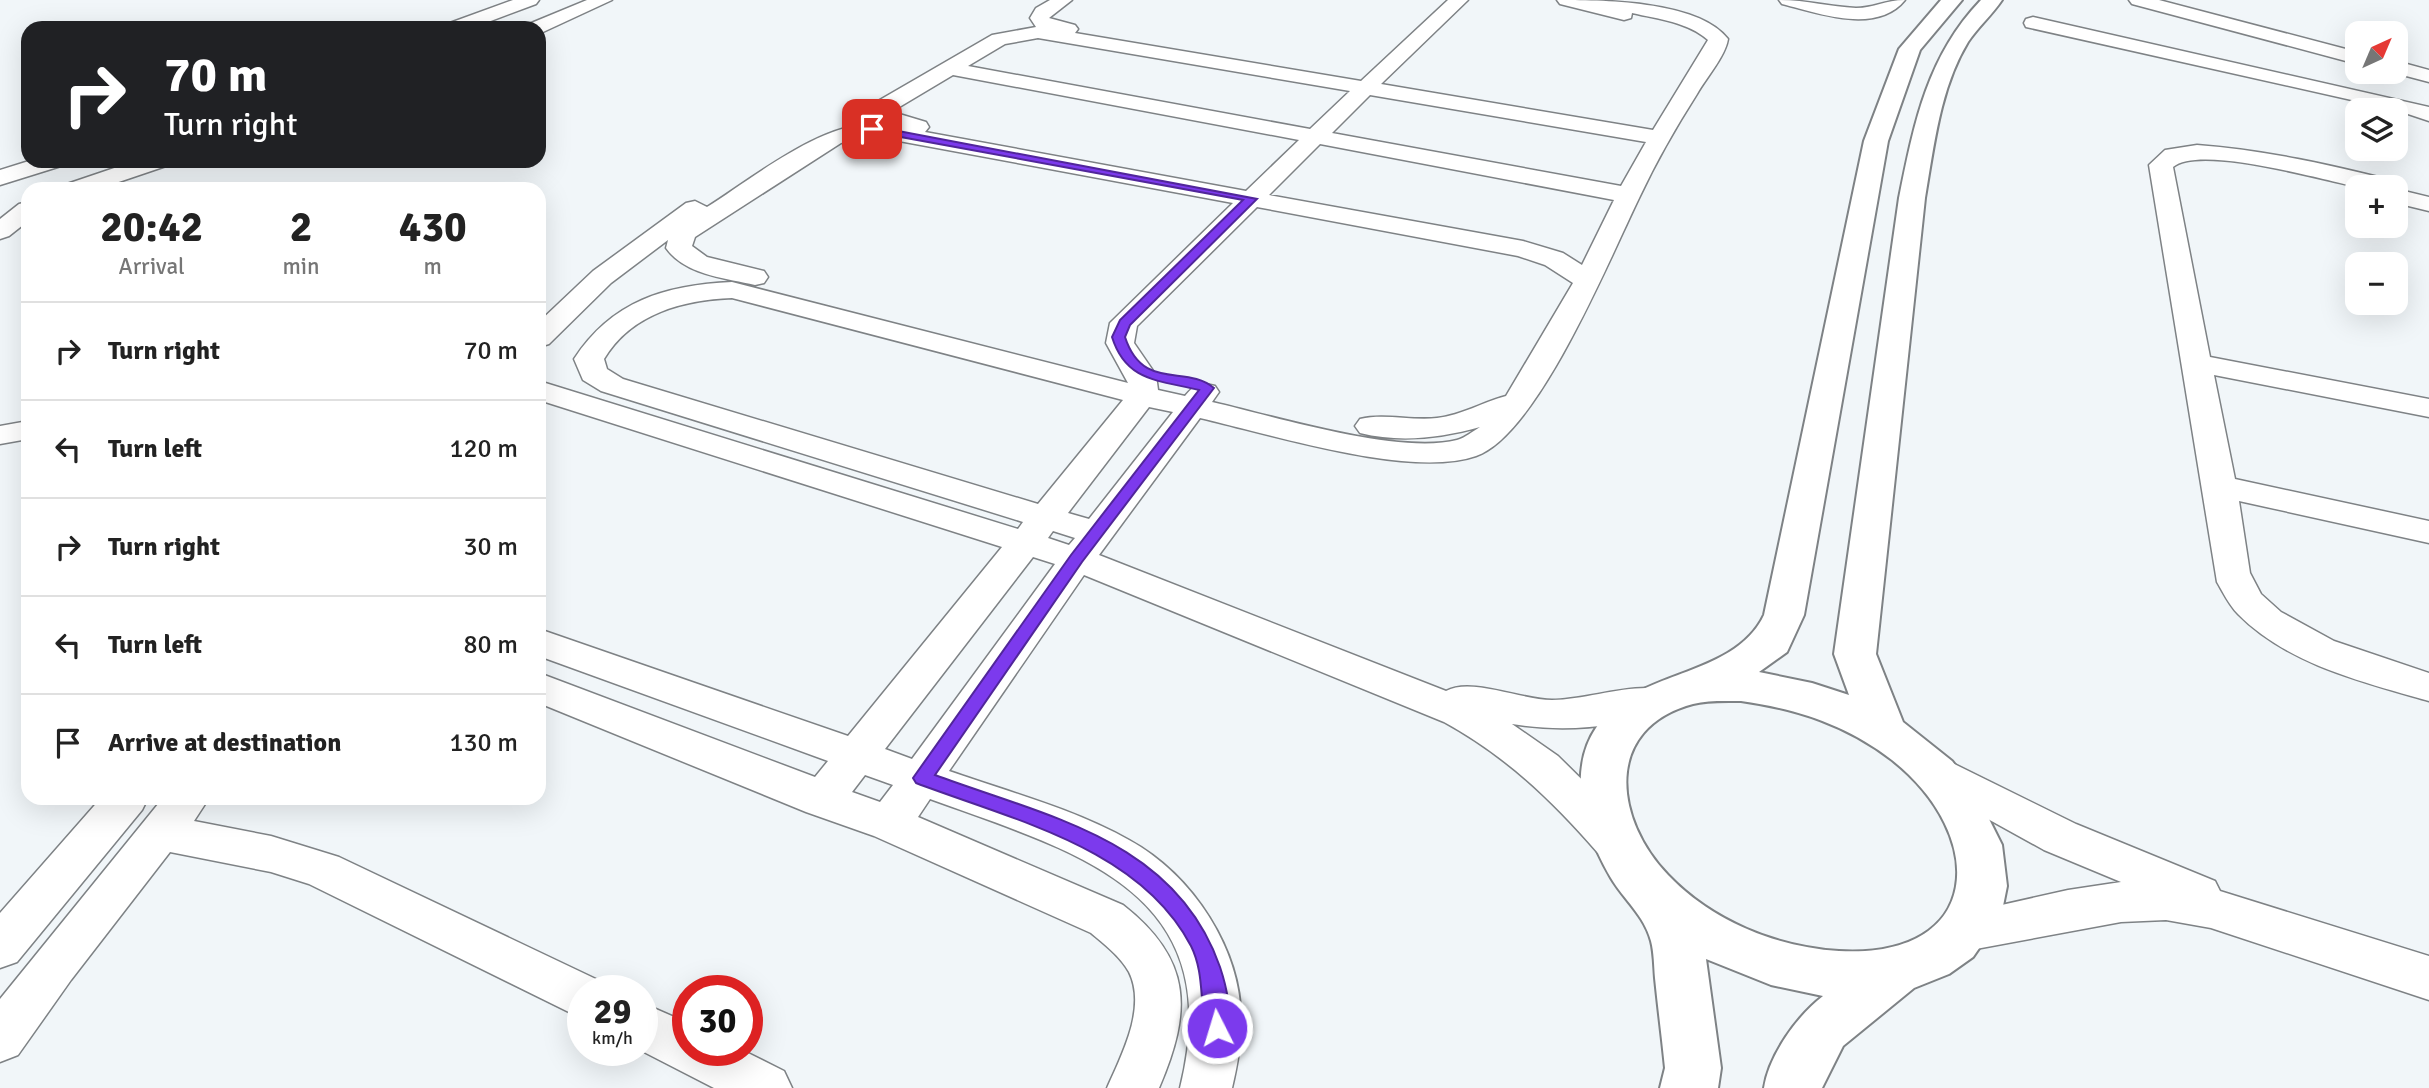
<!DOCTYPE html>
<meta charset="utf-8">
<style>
:root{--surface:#fff;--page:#f6f6f6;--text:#222;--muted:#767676;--line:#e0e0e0}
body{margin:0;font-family:Signika,sans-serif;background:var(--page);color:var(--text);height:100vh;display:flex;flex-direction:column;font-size:26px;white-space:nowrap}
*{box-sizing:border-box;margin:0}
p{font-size:23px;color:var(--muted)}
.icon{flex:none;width:38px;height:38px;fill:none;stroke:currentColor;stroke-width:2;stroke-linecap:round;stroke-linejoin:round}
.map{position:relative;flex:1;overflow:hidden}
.sheet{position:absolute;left:21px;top:182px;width:525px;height:623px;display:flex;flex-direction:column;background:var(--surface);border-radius:21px;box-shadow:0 7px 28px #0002}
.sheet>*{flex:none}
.top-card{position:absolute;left:21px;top:21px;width:525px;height:147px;border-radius:21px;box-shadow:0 7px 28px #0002;background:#202124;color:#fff;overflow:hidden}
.needle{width:46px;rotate:44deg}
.buttons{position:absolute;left:2345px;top:21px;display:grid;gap:14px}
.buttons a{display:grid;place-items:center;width:63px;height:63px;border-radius:14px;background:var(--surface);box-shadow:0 7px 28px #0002;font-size:35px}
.speed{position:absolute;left:567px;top:975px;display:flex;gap:14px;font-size:35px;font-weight:700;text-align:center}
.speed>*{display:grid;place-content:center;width:91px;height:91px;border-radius:50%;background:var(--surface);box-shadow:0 7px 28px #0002;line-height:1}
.speed small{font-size:18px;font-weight:400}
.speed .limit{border:10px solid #d22;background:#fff;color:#111}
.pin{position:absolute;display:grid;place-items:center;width:60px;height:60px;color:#fff;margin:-30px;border-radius:14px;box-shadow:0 4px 10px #0006}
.me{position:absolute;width:77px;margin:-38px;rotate:355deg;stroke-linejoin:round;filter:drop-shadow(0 0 5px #0008)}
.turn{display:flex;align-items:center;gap:24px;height:147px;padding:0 28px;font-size:32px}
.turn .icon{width:91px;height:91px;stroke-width:2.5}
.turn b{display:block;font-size:49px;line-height:60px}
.eta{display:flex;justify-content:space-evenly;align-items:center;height:119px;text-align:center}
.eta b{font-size:42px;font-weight:700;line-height:49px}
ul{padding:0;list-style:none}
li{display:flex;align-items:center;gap:21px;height:98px;padding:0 28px;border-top:2px solid var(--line)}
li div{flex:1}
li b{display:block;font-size:26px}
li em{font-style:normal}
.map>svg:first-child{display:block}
</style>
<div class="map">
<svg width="2429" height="1088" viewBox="0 0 2429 1088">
<rect width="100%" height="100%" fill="#f1f6f9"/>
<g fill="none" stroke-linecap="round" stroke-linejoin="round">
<defs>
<path id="minor" d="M513,0H539L536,4L472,28H444L447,24Z
M587,0H612L543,32L539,33V28H526L529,24Z
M1050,0H1072L1049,18L1075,25L1078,29L1075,33L1361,81L1448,0H1468L1381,84L1653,130L1708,40C1688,22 1658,19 1632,13L1631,18L1624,20L1560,4L1557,0C1598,0 1699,0 1728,39C1725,57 1706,78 1697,94C1676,127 1657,160 1640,196C1611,255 1538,435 1476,456C1410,479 1270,434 1200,418L1099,555L1446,691C1471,677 1522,700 1552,700C1588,700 1636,681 1669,691L1675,701L1669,711C1618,727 1565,733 1512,724L1558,756L1630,827L1636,840L1630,853L1614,858L1598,853C1552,800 1506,756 1444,722L1084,575L949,771C1009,792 1074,809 1129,840C1193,875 1243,951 1241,1024C1241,1046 1237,1067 1232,1088H1180C1229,891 1079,853 930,799L918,817L1123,905C1193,960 1192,1011 1159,1088H1107C1121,1056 1147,1008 1129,972C1120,956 1104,944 1091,933L874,836L806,812L539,703V673L815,777L828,761L539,656V629L848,736L1002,547L539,400V381L1018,529L1023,522L601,391L583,380L574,359C612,301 665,285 732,282L1128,383L1106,343L1110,323L1233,203L872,136L841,143L695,237L692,246L707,257L764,271L768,277L764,283L755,285C725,278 685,275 666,248L668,240L611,283L549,344L539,347V322L593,271L686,203L695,201L707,207C752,179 829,115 884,125L874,115L878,101L992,35L1036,27L1030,18L1036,8ZM1038,38L1350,91L1310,129L968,66L1005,44ZM953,75L1299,140L1246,191L925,132L929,127L926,122L896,113V109ZM1370,95L1646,142L1621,186L1332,133ZM1320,144L1614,200L1582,265L1563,253L1523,241L1269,195ZM1257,207L1518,256L1545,265L1573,283L1506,396C1483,402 1462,415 1437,418C1412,421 1384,413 1360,419L1355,426L1360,433C1400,443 1441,438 1480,427C1473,431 1465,438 1457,440C1398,455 1274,416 1212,402L1219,392L1215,386C1200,382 1194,385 1185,396L1158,390L1156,375L1134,343L1137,326ZM732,298L1123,400L1038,504L623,379L607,369L604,359C631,314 682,300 732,298ZM1149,407L1173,412L1089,519L1068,513ZM1053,531L1075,538L1069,545L1048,538ZM1033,557L1055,564L912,759L885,749ZM865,775L893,785L880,802L852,792Z
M1779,0C1807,0 1831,7 1856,8C1874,8 1885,0 1905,0C1877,35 1817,13 1782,4Z
M2129,0H2159L2357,52V64L2132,4Z
M2033,17L2429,107V121L2396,110L2026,27L2024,23L2026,19Z
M2396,61L2429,70V82L2391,72H2396Z
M2197,145C2265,150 2332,165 2398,182L2400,190L2429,197V211L2396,203V187C2383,187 2370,189 2358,187C2322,180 2200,144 2173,167L2210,357L2429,399V417L2214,375L2235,479L2429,521V543L2239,501L2250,573L2261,594L2281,612L2334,641L2429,673V701C2363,682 2287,664 2238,614C2229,605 2223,592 2217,582L2149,165L2165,150Z
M29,161H65L61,166L0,185V170Z
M135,161H170L166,166L98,189H63L67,184Z
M28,202V221L9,236L0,239V219L19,204Z
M28,421V439L0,444V426Z
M1936,755L2076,824L2215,881L2220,891L2429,956V1000L2211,928L2166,920L2121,922L1965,951L1948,945L1942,931L1948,917L2068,890L2121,882L2044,850L1921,782L1915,771L1921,760Z
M101,798H148L142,810L17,962L0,968V913Z
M163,798H209L194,821L271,836L339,857L600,981L605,990H583V1019L309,884L271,872L170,852L71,980L18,1055L0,1062V999Z
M642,1003L688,1023V1050H742L784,1071L792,1088H714L640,1050H642Z"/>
<path id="tertiary" d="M1941,0H1962L1920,50L1888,141L1804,615L1787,652L1759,672L1812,683L1849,695L1834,654L1899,198C1914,124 1927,56 1981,0H2002C1992,15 1978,27 1968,42C1940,88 1934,146 1925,198L1876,654L1903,722L1952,761L1974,789L2002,845L2007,886L2003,906L1991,931L1973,957L1949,974L1914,988L1843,1046L1822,1088H1764C1769,1055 1797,1016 1823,996L1771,985L1706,959L1721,1068L1718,1088H1660L1665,1068C1662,1038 1658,1008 1655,978C1654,966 1654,952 1651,941C1644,915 1624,900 1611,878C1577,820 1559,742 1627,698C1669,671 1740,666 1764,615L1864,141L1899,49ZM1741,701C1797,709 1847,725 1892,760C1988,836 1984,959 1839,951C1776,947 1712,921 1668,875C1614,819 1603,728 1693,704C1708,700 1726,701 1741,701Z"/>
</defs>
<use href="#minor" stroke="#7e8285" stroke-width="3"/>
<use href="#tertiary" stroke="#7e8285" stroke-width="4"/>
<use href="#minor" fill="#fff" fill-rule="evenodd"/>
<use href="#tertiary" fill="#fff" fill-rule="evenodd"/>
</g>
<path fill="#7c3aed" stroke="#51269a" stroke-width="2" d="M872,126L1257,199L1130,325L1125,337C1143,392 1186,364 1214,388L1082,562L935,775C1048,817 1176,840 1220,967C1226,985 1234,1017 1226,1035L1217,1038L1209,1035C1198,1009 1206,976 1191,946C1140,848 1013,820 916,783L913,778L1071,555L1199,390C1159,380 1126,382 1112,337L1120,320L1243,200L868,131Z"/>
</svg>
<div class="buttons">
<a><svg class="needle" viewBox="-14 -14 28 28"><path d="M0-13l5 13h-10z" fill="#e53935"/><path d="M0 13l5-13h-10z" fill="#767676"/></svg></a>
<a><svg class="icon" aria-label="layers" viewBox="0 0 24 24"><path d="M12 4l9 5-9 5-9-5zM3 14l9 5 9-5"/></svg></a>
<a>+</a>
<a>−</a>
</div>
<div class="speed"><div>29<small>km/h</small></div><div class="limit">30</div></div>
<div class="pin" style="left:872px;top:129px;background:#d93025"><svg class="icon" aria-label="arrive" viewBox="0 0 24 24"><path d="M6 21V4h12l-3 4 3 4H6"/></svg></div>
<svg class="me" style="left:1217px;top:1028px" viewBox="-20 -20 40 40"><circle r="17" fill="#7c3aed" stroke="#fff" stroke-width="3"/><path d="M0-11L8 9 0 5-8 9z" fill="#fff"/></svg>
<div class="top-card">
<div class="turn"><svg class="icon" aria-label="right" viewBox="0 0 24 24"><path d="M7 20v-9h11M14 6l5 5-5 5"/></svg><div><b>70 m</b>Turn right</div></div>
</div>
<section class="sheet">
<div class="eta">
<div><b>20:42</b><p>Arrival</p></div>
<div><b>2</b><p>min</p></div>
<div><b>430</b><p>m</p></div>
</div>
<ul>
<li><svg class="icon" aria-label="right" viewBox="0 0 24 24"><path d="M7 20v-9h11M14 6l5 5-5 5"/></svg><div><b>Turn right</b></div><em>70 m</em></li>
<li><svg class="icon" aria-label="left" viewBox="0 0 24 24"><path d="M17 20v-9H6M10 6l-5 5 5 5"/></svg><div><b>Turn left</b></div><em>120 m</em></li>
<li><svg class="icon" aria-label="right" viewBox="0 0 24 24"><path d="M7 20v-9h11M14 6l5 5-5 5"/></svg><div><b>Turn right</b></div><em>30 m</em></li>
<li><svg class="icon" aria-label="left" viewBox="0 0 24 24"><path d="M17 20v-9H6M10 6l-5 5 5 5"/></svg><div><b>Turn left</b></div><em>80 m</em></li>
<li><svg class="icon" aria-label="arrive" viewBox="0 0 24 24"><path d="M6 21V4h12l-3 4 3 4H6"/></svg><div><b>Arrive at destination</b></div><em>130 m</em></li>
</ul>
</section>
</div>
